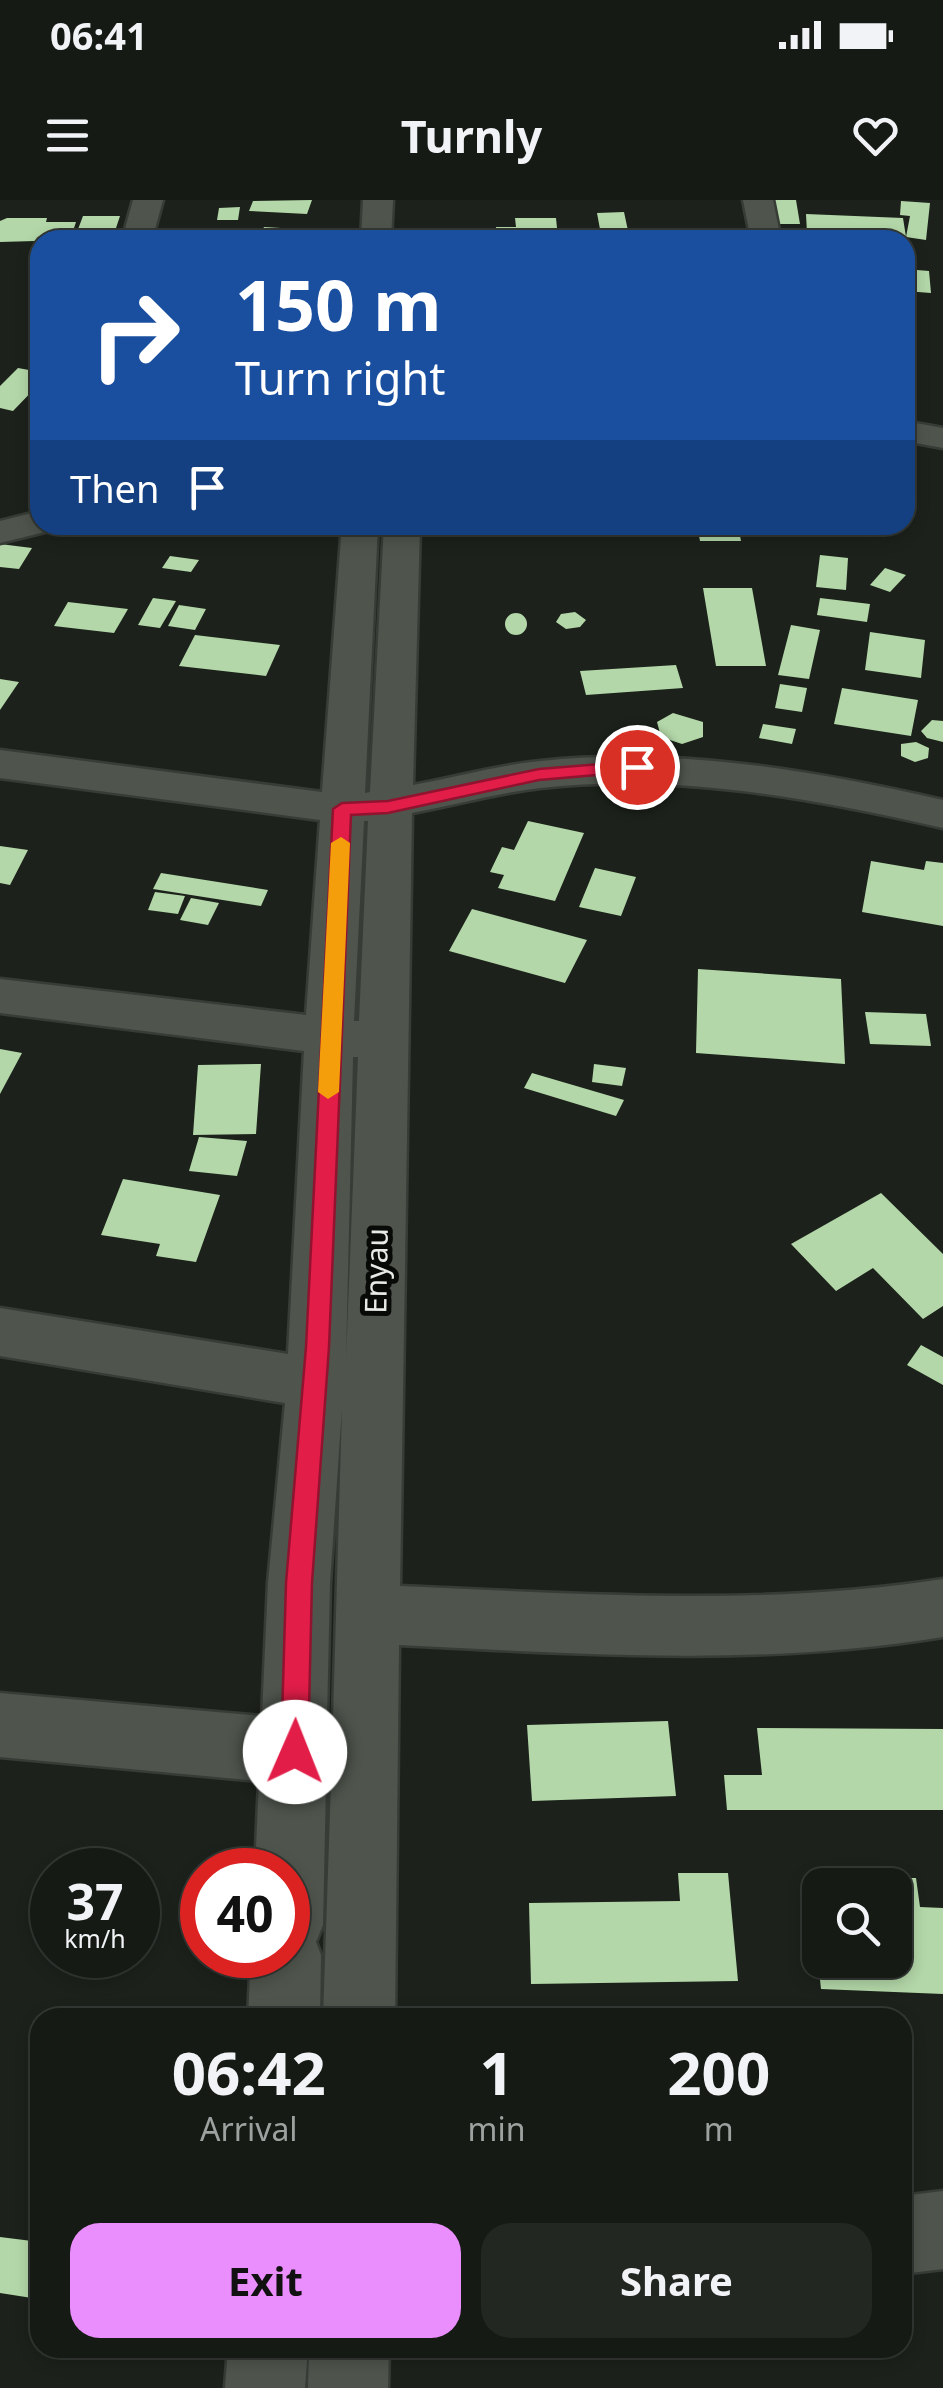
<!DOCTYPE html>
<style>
:root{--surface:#151a14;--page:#222722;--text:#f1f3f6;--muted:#9da1a0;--line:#343834;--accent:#ea8dfd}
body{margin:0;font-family:"Noto Sans",sans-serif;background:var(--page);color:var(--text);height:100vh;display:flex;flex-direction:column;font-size:38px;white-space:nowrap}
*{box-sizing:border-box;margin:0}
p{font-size:32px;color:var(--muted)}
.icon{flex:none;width:55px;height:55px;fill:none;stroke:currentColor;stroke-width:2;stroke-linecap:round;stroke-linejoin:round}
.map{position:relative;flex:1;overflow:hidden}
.details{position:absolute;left:30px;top:1808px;width:882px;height:350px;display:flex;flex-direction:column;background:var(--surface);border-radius:30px;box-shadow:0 5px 15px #0003,0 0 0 2px var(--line)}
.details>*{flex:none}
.guide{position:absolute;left:30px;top:30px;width:885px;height:305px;border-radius:30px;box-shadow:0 5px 15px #0003,0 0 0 2px var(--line);background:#1a4fa0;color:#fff;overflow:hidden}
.controls{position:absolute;left:802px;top:1668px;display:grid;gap:20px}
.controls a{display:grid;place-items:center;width:110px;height:110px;border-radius:20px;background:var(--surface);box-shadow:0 5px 15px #0003,0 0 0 2px var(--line);font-size:50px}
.speed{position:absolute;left:30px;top:1648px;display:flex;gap:20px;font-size:50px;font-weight:700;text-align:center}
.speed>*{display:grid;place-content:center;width:130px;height:130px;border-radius:50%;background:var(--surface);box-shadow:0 5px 15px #0003,0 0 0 2px var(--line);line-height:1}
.speed small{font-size:25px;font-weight:400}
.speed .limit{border:15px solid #d22;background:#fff;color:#111}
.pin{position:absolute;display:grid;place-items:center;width:85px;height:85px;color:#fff;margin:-42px;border:5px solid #fff;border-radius:50%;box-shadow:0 2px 10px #0007}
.me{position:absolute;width:110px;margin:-55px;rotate:1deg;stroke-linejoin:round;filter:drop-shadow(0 0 8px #0008)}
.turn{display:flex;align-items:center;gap:35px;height:210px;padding:0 40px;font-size:45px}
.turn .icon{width:130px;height:130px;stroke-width:2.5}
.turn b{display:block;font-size:70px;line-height:85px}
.then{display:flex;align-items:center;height:95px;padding:0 40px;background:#0003;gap:20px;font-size:38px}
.eta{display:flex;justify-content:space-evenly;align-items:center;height:170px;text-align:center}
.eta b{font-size:60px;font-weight:700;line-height:70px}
.cta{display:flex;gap:20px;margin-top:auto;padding:20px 40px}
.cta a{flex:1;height:115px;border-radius:30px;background:var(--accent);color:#111;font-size:40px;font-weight:700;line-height:115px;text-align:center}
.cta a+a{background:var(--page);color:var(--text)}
.status{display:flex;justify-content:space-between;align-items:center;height:70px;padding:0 50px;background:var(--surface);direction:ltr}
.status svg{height:28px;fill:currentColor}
header{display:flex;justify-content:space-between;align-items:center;height:130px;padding:0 40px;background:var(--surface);font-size:45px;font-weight:700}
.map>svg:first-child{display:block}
</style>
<div class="status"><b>06:41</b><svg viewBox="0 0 49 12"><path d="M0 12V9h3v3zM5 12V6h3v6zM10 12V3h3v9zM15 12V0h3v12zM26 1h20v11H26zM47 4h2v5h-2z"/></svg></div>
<header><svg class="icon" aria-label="menu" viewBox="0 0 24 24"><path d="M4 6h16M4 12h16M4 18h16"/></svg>Turnly<svg class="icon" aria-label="heart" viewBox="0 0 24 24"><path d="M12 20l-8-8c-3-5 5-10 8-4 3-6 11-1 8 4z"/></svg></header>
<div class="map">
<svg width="943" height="2188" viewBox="0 0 943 2188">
<rect width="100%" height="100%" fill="#1c221b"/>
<path fill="#b3d7a8" d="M312,0L307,14L249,11L253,1Z
M772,0H796L800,24H776Z
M901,1L930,3L926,40L906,37L910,16L900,15Z
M240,7L238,20H217L219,8Z
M624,12L630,40H602L597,13Z
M806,14L903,18L906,37L807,33Z
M83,16H120L112,40H74Z
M7,18H47L46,22H76L70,40L0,42V21Z
M515,18H556L558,38L496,40V27H516Z
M264,27L332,31L328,40H258Z
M718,30L724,40H681L678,34Z
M905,69L929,71L931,93L905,91Z
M18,168L40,172V183L13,211L0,208V186Z
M697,325H738L741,341H700Z
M0,344L32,348L19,369L0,367Z
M820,355L848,358L846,390L816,387Z
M170,356L199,360L191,372L162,368Z
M885,368L906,375L890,392L870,385Z
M703,388H752L766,466H716Z
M153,398L176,401L160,428L138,425Z
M820,398L870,404L867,422L817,415Z
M68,402L128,409L114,433L54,426Z
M179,405L206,409L195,430L168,426Z
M575,412L586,420L580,427L566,429L556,422L561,414Z
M505 424a11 11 0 1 1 22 0a11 11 0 1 1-22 0Z
M791,425L820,430L809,479L778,475Z
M870,432L925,440L921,478L865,470Z
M195,435L280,445L266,476L179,466Z
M676,465L683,488L586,495L580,471Z
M0,479L19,482L0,510Z
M780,484L807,488L802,512L775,508Z
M842,488L918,500L911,536L834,524Z
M673,513L703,522V537L682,544L661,537L657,522Z
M932,520L943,521V542L927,538L921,531Z
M763,524L796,529L792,544L759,538Z
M916,542L929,548L928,558L915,562L901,556V544Z
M528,621L584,633L555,701L498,688L504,675L490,672L502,647L514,650Z
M0,646L28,650L10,685L0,683Z
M871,661L924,670L926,661L943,663V726L862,712Z
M595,668L636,677L621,716L579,707Z
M161,673L268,690L261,706L153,689Z
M155,692L185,696L178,714L148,710Z
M191,698L219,703L208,725L180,720Z
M472,709L587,740L565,783L449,751Z
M698,769L841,779L845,864L696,853Z
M865,812L926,814L931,846L870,844Z
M0,849L22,853L0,894Z
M261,864L256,934L193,935L198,865Z
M594,864L626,868L622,886L592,882Z
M532,873L624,900L616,916L524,888Z
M199,937L247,941L237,976L189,971Z
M123,979L220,995L196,1062L156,1056L160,1044L101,1035Z
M881,993L943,1054V1106L923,1119L873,1068L836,1091L791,1044Z
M921,1145L943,1157V1185L907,1165Z
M668,1521L676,1596L532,1601L527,1525Z
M757,1528L943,1529V1610H727L724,1575H762Z
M678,1673H728L738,1781L531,1784L529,1703L680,1701Z
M869,1678H916L920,1707L943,1708V1794L821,1789L818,1760H895V1685H870Z
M812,1697H820V1754H817Z
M0,2037L40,2042L32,2098L0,2093Z"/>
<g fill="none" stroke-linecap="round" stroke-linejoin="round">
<defs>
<path id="minor" d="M133,0H163L152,40H122Z
M363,0H393L391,40H361Z
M743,0H773L781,40H751Z
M905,221L943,228V248L905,241Z
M40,311V325H56L53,330L0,343V321Z
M342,325H378L365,593L370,592L384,325H420L413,585C456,577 498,565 541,561C676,547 811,570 943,600V628C811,598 676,573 540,588C497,593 455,605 412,613L400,1386C582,1394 761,1407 943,1379V1437C761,1467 582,1454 399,1445L395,1818H323L331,1584H326L323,1725L316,1742L321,1755L320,1818H248L251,1755H288V1670H255L259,1581L0,1557V1493L262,1516L268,1383L285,1203L0,1156V1108L288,1154L304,851L0,813V779L306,815L320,620L0,578V550L322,592ZM364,621H368L359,821H354ZM353,857H358L346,1159ZM342,1208L333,1519L327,1518L330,1383Z
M943,1991V2069L902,2074V1996Z
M228,2148H308L305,2188H225Z
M309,2148H389L388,2188H308Z"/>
</defs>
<use href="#minor" stroke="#383c37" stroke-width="5"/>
<use href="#minor" fill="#4f554d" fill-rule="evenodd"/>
</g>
<path fill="#e11d48" stroke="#92132f" stroke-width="2.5" d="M637,561L646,567L643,571L539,580L388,613L351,615L329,1147L312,1383L308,1552L304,1562L295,1566L285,1562L281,1552L286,1383L306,1147L333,609L342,603L388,601L539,569Z"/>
<path fill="#f59e0b" d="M341,637L350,643L339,892L328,899L318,892L331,643Z"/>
<g text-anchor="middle" stroke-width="10" stroke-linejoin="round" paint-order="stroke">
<g font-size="30" fill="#e7ebe6" stroke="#080a08">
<text transform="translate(377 1071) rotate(-89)" y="10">Enyau</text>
</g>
</g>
</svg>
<div class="controls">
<a><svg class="icon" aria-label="search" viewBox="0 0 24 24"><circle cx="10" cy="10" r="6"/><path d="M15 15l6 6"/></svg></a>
</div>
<div class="speed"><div>37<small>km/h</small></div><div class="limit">40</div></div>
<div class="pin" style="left:637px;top:567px;background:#d93025"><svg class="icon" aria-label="arrive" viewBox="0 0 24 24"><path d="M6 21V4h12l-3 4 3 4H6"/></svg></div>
<svg class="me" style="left:295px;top:1552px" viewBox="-20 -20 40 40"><circle r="19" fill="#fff"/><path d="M0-13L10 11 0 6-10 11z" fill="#e11d48"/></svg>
<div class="guide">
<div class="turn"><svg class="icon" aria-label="right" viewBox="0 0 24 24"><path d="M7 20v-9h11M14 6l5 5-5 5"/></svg><div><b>150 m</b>Turn right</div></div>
<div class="then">Then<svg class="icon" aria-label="arrive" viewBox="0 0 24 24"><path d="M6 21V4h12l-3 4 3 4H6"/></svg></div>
</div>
<section class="details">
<div class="eta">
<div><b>06:42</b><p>Arrival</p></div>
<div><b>1</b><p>min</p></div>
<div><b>200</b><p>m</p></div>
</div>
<div class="cta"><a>Exit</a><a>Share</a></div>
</section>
</div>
